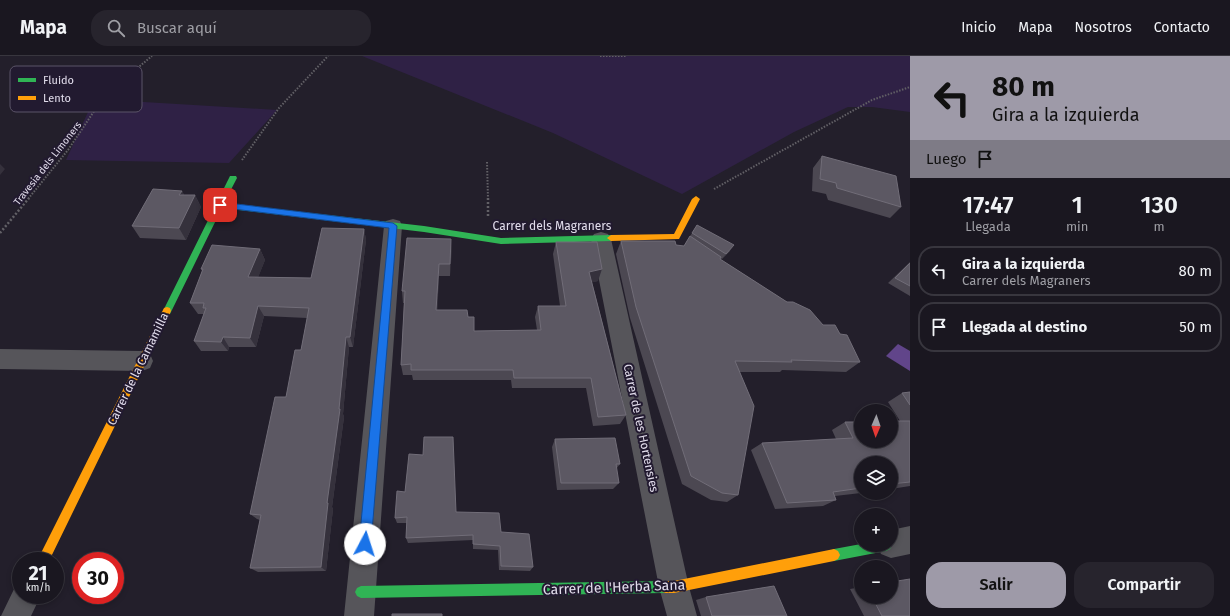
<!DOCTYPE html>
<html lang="es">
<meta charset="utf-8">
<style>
:root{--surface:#1a1720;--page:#27242d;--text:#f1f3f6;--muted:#9f9fa5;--line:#38363e;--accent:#9e9aa8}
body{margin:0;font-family:"Fira Sans",sans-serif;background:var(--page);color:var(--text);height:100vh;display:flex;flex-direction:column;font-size:15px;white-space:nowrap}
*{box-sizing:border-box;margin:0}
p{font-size:13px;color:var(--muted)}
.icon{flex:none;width:22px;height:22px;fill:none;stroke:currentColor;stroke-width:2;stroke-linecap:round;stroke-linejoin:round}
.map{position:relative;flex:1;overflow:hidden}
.details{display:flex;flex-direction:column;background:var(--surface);width:320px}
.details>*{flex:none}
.banner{background:#9e9aa8;color:#111;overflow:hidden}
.needle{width:26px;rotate:182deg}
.tools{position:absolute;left:854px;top:348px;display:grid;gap:8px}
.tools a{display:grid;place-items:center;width:44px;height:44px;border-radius:50%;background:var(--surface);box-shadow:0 2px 6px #0003,0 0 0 1px var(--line);font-size:20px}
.speed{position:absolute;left:12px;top:496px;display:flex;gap:8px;font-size:20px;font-weight:700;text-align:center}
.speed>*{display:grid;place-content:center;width:52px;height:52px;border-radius:50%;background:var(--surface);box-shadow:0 2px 6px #0003,0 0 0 1px var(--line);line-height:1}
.speed small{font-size:10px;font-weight:400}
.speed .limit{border:6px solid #d22;background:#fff;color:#111}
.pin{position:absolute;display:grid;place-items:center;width:34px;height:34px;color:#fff;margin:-17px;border-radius:8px;box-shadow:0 2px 6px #0006}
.me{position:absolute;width:44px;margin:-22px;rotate:5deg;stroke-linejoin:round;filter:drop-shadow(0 0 3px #0008)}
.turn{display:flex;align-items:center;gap:14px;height:84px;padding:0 16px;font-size:18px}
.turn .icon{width:52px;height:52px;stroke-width:2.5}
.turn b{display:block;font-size:28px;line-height:34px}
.then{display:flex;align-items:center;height:38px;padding:0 16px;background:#0003;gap:8px;font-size:15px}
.eta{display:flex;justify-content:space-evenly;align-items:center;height:68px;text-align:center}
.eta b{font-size:24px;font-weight:600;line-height:28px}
.action{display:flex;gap:8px;margin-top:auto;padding:8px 16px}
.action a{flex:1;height:46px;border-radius:16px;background:var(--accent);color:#111;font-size:16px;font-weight:600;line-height:46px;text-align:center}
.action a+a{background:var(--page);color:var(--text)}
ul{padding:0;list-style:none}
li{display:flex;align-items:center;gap:12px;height:50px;margin:0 8px 6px;padding:0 8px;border:2px solid var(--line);border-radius:16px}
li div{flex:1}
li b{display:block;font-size:15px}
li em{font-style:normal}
header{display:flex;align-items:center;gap:24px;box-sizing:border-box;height:56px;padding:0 20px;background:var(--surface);border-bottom:1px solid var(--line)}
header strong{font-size:19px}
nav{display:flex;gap:22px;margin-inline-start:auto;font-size:14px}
.search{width:280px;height:36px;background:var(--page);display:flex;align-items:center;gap:10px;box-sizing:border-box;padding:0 14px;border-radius:16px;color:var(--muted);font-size:15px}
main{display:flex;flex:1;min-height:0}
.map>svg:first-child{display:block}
</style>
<header>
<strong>Mapa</strong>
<div class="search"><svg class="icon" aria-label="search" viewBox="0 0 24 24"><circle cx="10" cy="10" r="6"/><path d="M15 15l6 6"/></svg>Buscar aquí</div>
<nav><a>Inicio</a><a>Mapa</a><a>Nosotros</a><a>Contacto</a></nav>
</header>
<main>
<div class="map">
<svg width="910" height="560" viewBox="0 0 910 560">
<rect width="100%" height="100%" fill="#231f2b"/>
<path fill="#2f2145" d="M362,0H910V56L872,51H848L794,76L682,138L553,77Z
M94,43L277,54L229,107L66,104Z"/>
<path fill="#61458a" d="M898,288L910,295V315L886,300Z"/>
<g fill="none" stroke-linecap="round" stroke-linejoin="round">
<path stroke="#626066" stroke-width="2" stroke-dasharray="1.5 1.5" stroke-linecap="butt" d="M600,0H627
M12,24L105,39L68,94L28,143
M105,39L152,0
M242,104L279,52L328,0
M487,106L488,143
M714,133L872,44L910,31"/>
<path stroke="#626066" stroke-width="2.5" stroke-dasharray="2 2" stroke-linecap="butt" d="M488,142V162
M0,177L29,142"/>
<path fill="#56555a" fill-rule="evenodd" d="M393,163L400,165L402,170L374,560H344L384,170L386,165Z
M601,176L608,178L611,183L689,531L697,560H667L659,531L591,183L594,178Z
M0,293L142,295L150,298L153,305L150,312L142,315L0,313Z
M910,470V498L891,502L881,498L877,489H891V474Z
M21,526V539H41L31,560H1L16,529Z"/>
<path fill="#30b455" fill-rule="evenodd" d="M230,120H236L237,122L224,147L424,170L501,182L611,179L615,182L611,185L501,188L424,176L222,152L170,258H164L163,255Z
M891,487L892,489L890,493L886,495L834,505L830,503L828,499L830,495L834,493L861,488L891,489Z
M665,525L669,527L671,531L669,535L665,537L361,542L357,540L355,536L357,532L361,530Z"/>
<path fill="#ff9f0a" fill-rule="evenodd" d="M696,140L700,143L679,183L611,185L607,182L611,179L674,178L692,143Z
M167,251L170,252L171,255L49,505H37L164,252Z
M834,493L838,495L840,499L838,503L834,505L674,537H665L661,535L659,531L661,527L665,525H674Z"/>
</g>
<path fill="#4c4852" d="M822,100L901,151L890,162L828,144L826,138L812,135L813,112Z
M182,135L184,139H195L201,151L186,184L140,182L132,170Z
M697,169L730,195L722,203L720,202V203L787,246L823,269L840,278L860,306L846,316L782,314L780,316H740L738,439L727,446L711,444L682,428L630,262L616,198L621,185L684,190Z
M364,173L366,184L353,291H349L343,358L344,361L332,451L333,453L326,515L258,516L250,512L260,464L257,463L250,458L301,294L307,262L264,260L256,291H229L228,295H201L194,285L204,258H198L190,247L202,215L201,213L260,193L265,204L258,221L311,222Z
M451,183L450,220H439L437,254L468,261L474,275L537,274L535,261L538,250H560L553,198L556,186L598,225L592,226L626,359L620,368L593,370L586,332H512L511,324H413L412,319H403L401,309L404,247H403L402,235Z
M910,206V240L888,227Z
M910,336V430L891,433V407H861V437L835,440L836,444L823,450L775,453L751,394L762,387L836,383L832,374L845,366L900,365L888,346L902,337Z
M555,383L620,408L616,413L619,427L613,433L557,434L552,391Z
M423,399L456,456L501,476L533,511L530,515L499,514L498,494L473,493V484L408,487L406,482L407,467H397L395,462L405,436Z
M861,531V541H891L910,560H864L850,533Z
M706,541L787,560H701L696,544Z"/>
<path fill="#35313c" d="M0,108L5,113L0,119Z
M182,135L188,146L179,139Z
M195,139L201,151L186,184L179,172Z
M364,173L366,184L353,291L350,281Z
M451,183L452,195L450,220V208Z
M734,189L730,195L722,203L726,198Z
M260,193L265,204L254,232L248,221Z
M439,208V220L437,266L436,254Z
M602,213L598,225L585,228L589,216Z
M258,250L264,260L256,291L250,282Z
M223,281L229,291L228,295L221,286Z
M346,281L349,291L343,358L344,361L332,451L333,453L326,515L321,511L327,447L339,353Z"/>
<path fill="#5c5863" stroke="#716d78" d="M822,100L896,120L901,151L837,132L836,127L820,123Z
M153,133L182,135L179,139H195L179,172L132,170Z
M697,169L734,189L726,198L692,177Z
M322,172L364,173L350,281H346L339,353H340L327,447H328L321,511L250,512L261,459L250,458L275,341H286L295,294H301L309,252L258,250L250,282L223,281L221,286L194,285L206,252H203L204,247H190L203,213H201L212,189L260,193L248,221L311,222Z
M690,180L721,201L720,203L787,246H793L810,254L823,269H835L840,278L847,279L860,306L791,304L792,306L735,305L754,350L738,439L722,437L691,420L636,251L621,185H675L676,189L684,190Z
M407,182L451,183L450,208H439L436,254H467L468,261H474V275L541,274L538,250H566L556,186H597L602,213L589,216L626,359L598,361L591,322H514L513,314H411V308L401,309L405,235H402Z
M910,207V230L895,222Z
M910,336V349L902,337Z
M891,365H910V426L891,428V407H861V432L833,436L836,444L787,447L762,387L853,382L845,366H861V385H891Z
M424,381H453L456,456L499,457L501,476L529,478L533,511L501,510L500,490L473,488V479L406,482L407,461L395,462L397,435L405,436L409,398L423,399Z
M615,382L620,408H616L619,427H561L555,383Z
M910,523V560H882L872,541H891V526Z
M774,530L787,560H712L706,541Z
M392,558H442V560H392Z"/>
<path fill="#1a73e8" stroke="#114b97" d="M220,146L393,167L397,170L371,488L369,492L365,494L361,492L359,488L389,172L217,151L216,149Z"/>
<g text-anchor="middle" stroke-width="4" stroke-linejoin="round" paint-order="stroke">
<g font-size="10" fill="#e1dceb" stroke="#221a30">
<text transform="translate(47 107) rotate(-52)" y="4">Travesia dels Limoners</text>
</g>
<g font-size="12" fill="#e1dceb" stroke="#221a30">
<text x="552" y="174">Carrer dels Magraners</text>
<text transform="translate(138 313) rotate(-64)" y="4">Carrer de la Camamilla</text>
<text transform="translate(641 372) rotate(78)" y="4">Carrer de les Hortensies</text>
</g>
<g font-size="14" fill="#e1dceb" stroke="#221a30">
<text transform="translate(614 531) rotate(-2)" y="5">Carrer de l'Herba Sana</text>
</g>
</g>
<rect x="10" y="10" width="132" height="46" rx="6" fill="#221a30" stroke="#5b5468" stroke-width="1"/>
<rect x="18" y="22" width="18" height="4" fill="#30b455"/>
<rect x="18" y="40" width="18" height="4" fill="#ff9f0a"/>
<g font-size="11" fill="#e1dceb">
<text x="43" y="28">Fluido</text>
<text x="43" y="46">Lento</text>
</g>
</svg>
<div class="tools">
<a><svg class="needle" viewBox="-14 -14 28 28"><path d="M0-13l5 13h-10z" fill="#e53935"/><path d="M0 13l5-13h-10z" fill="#9f9fa5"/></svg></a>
<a><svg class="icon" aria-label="layers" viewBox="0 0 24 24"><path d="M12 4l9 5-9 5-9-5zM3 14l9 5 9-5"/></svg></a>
<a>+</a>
<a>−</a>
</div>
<div class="speed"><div>21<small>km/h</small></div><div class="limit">30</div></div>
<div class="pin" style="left:220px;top:149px;background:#d93025"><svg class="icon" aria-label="arrive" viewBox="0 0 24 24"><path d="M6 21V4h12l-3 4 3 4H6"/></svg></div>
<svg class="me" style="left:365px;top:488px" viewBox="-20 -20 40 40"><circle r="19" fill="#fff"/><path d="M0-13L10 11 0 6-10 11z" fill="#1a73e8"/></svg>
</div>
<section class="details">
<div class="banner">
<div class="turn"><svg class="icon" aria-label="left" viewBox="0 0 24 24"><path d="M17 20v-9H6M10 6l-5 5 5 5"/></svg><div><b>80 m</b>Gira a la izquierda</div></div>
<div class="then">Luego<svg class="icon" aria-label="arrive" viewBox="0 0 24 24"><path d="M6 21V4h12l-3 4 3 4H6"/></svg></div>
</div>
<div class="eta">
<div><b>17:47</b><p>Llegada</p></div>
<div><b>1</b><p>min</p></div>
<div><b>130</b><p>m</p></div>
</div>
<ul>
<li><svg class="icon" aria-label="left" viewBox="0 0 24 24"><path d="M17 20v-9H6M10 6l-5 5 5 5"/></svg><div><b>Gira a la izquierda</b><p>Carrer dels Magraners</p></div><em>80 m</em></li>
<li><svg class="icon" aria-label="arrive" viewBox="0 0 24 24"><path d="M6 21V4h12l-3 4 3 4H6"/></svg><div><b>Llegada al destino</b></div><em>50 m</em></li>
</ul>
<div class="action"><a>Salir</a><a>Compartir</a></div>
</section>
</main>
